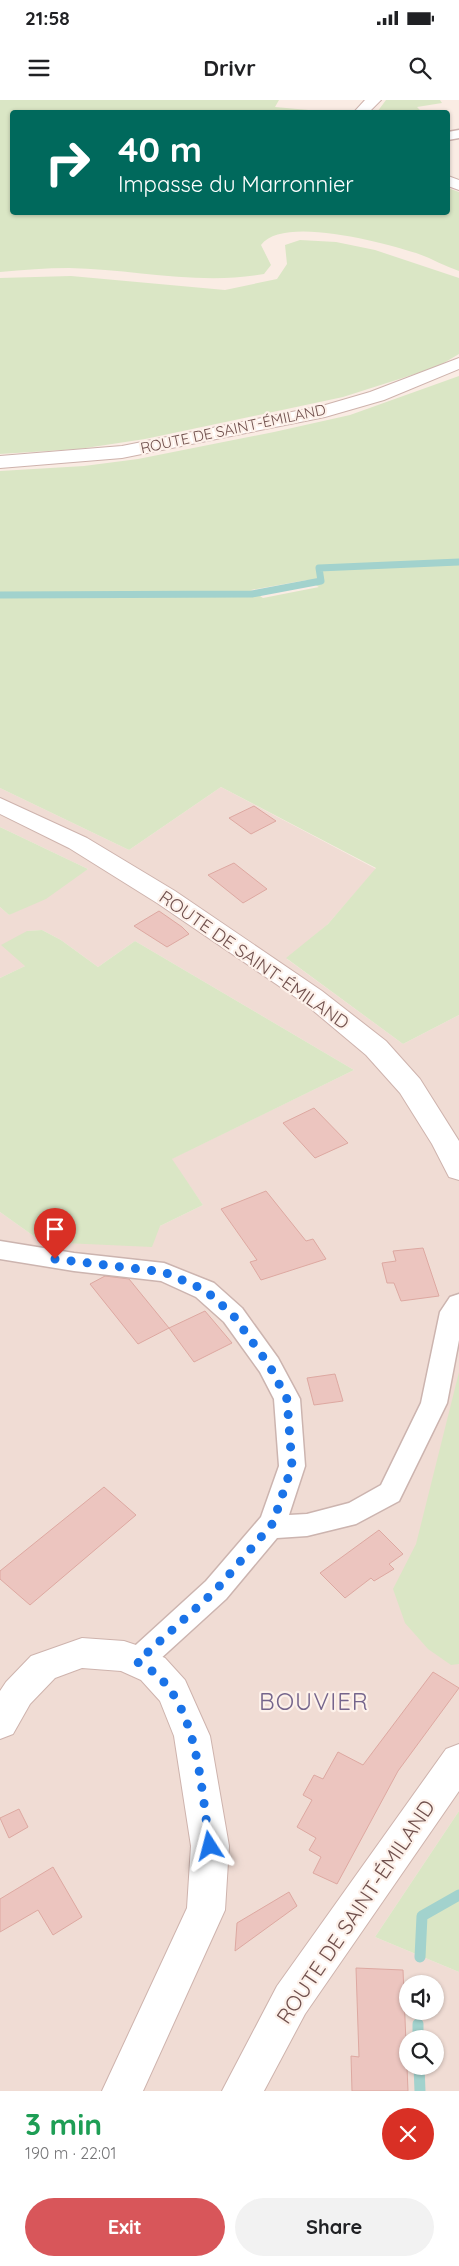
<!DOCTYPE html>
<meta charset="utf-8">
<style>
:root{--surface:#fff;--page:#f2f2f2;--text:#202124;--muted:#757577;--accent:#d8565a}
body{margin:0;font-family:Quicksand,sans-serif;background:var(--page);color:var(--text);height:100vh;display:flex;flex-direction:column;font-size:19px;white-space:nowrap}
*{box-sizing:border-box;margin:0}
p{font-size:16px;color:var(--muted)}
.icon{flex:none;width:28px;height:28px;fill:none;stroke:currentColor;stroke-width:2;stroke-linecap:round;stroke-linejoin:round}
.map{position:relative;height:1991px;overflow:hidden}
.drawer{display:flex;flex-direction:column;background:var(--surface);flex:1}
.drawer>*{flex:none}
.guide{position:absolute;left:10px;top:10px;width:440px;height:105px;border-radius:5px;box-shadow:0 1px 4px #0004;background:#00695c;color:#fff;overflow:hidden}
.fabs{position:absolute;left:399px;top:1875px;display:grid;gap:10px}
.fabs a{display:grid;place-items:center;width:45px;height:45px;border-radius:50%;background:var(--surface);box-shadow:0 1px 4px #0004;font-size:25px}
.pin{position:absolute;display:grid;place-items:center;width:42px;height:42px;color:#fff;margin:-51px -21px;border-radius:50% 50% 50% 0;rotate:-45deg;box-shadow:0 0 5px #0007}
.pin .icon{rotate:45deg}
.me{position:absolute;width:55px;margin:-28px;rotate:351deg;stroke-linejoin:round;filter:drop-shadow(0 0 4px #0008)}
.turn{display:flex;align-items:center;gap:18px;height:105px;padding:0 25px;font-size:22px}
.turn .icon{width:65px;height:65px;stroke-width:2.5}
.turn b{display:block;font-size:35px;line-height:42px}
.round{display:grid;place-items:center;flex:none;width:52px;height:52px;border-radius:26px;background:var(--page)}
.headline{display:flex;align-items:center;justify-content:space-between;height:85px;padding:0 25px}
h1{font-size:30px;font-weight:800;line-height:38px;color:#1e9e55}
.primary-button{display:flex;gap:10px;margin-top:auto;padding:10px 25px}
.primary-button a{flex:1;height:58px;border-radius:30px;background:var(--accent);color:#fff;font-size:20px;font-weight:800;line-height:58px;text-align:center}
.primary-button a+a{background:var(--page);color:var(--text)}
.status{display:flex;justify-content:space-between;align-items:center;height:35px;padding:0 25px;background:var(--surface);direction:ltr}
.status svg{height:14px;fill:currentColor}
header{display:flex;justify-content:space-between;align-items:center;height:65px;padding:0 25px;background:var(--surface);font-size:22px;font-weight:800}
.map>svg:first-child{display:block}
</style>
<div class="status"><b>21:58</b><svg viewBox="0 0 49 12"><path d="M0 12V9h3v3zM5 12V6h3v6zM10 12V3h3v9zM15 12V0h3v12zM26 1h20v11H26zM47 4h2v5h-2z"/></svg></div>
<header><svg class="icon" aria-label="menu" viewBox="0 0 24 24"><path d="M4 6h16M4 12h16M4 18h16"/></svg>Drivr<svg class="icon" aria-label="search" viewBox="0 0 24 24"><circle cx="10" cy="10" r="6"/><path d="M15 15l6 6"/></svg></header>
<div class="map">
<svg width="459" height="1991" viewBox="0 0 459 1991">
<rect width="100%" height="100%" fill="#faece4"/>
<path fill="#f0dcd4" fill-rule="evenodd" d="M221,687L376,769L328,824L287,859L403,944L459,915V1711L375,1837L459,1872V1991H0V1112L42,1142L160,1126L203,1105L171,1059L354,970L135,841L98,867L61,840L42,830L27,831L25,866L0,878V807L9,815L88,769L0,727V688L129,750ZM408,1884H435V1911H408ZM408,1939H435V1966H408Z"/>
<path fill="#dae6c5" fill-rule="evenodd" d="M0,0H279L275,7L331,12H12V112H448V88L459,92V171C444,166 431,158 416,153C384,143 283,115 261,145L271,165L264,174C199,186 134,169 69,168C46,168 23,170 0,172Z
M386,0H440L442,3L417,7L422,12H377Z
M300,140L336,142L375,150L459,178V254L437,267L343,297L145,339L79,349L0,354V178L71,176L225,190L277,179L287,164L285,145Z
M459,276V915L403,944L286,858L328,824L376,768L221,687L129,750L0,688V371L84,366L138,359L274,332L350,315ZM307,480L319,487L263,498L251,490Z
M0,727L88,769L46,799L9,815L0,807Z
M42,830L61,840L98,867L135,841L354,970L172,1059L203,1105L160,1126L152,1147L42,1142L0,1112V878L25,866L1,845L27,831Z
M459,1272V1564L451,1565L428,1549L405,1523L393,1489L416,1444Z
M459,1711V1872L375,1837Z"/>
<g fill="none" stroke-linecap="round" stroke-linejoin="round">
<path stroke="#a2d2cd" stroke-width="7" d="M0,495L252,494L321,481L319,468L459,462"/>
<path stroke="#a2d2cd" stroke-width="11" d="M420,1857L422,1816L459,1795
M418,1924V1939
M419,1966L420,1991"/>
</g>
<path fill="#ecc5bf" stroke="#dda8a1" d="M254,706L276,721L251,734L229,718Z
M234,763L267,789L243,803L208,775Z
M159,811L182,827L189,834L167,847L134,826Z
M314,1008L348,1043L315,1058L283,1023Z
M266,1091L306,1141L313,1139L326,1159L261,1180L250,1162L257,1160L221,1109Z
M423,1148L439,1196L401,1201L394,1183H387L382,1163L396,1161L393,1151Z
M105,1176L129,1179L169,1228L205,1211L232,1243L194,1262L169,1228L138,1244L90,1184Z
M335,1274L343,1301L314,1305L307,1278Z
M104,1387L136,1415L30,1505L0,1479V1471Z
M379,1430L403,1454L389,1464L394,1469L374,1481L371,1478L345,1498L320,1473Z
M433,1572L459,1588L398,1671L337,1784L313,1773L321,1757L309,1750L316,1738L297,1727L312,1700L303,1695L314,1675L323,1679L338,1652L363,1665Z
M19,1709L28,1727L9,1738L0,1718Z
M53,1767L82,1817L53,1835L38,1810L0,1832V1799Z
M289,1792L297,1806L235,1851L237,1823Z
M356,1868L403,1870L408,1991H352L351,1956L359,1957Z"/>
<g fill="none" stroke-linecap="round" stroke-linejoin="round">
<defs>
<path id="street" d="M459,30V38L448,40V32Z
M0,1141L74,1153L164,1163L214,1183L242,1208L278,1258L300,1299L305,1366L289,1415L307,1414L349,1403L381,1385L421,1303L440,1212L450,1197L459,1194V1240L447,1303L399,1401L356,1424L307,1436L277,1438L226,1499L147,1571L137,1575L127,1571L123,1562L127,1553L206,1481L261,1417L279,1366L274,1299L260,1272L224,1222L196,1197L161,1181L74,1171L0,1159Z"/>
<path id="secondary" d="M365,0H381L369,12H354Z
M448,76L459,80V90L448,86Z
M459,258V269L384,300L325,317L122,358L0,368V356L122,346L322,306L370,292Z
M0,698L87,738L175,791L322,891L386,941L420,979L459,1041V1080L449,1077L432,1044L400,993L366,955L304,903L157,803L69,748L0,714Z
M82,1538L124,1541L136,1545L165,1558L185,1580L210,1636L229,1746L225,1810L143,1991H102L187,1808L191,1746L174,1636L160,1601L141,1580L121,1571L82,1568L55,1578L30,1604L13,1634L0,1639V1591L6,1582L31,1556Z
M459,1644V1691L305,1914L264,1991H222L277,1886L446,1649Z"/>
</defs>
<use href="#street" stroke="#ccb4af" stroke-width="3"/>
<use href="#secondary" stroke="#ceb3ad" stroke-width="2"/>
<use href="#street" fill="#fff" fill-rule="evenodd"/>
<use href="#secondary" fill="#fff" fill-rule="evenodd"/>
</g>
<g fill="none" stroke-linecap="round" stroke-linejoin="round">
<path stroke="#1a73e8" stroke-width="9" stroke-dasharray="0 16.2" d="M55,1159L164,1172L205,1190L233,1215L269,1265L287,1299L292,1366L273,1423L216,1490L137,1562C199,1590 200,1687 210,1746"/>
</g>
<g text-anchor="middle" stroke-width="4.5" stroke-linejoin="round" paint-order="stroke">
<g font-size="15" fill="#70504d" stroke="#fdf1ea">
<text transform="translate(233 329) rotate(-12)" y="5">ROUTE DE SAINT-ÉMILAND</text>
</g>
<g font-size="18" fill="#70504d" stroke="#fdf1ea">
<text transform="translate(254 860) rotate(35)" y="6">ROUTE DE SAINT-ÉMILAND</text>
</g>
<g font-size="21" fill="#70504d" stroke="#fdf1ea">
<text transform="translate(356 1812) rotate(-56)" y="7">ROUTE DE SAINT-ÉMILAND</text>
</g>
<g font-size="24" letter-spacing="1" fill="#75658c" stroke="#fdf1ea">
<text x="314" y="1610">BOUVIER</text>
</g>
</g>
</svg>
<div class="fabs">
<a><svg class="icon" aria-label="sound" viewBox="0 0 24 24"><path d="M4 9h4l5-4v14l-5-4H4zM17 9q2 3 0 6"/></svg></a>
<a><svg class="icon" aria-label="search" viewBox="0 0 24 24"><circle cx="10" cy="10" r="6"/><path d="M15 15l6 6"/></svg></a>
</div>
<div class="pin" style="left:55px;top:1159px;background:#d93025"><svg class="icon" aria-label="arrive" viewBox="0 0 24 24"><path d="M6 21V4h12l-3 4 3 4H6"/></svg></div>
<svg class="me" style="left:210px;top:1746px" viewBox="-20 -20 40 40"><path d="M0-17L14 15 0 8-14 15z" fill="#1a73e8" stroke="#fff" stroke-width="4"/></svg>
<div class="guide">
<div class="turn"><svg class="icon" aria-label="right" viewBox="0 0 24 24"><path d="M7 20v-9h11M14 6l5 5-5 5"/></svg><div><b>40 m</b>Impasse du Marronnier</div></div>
</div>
</div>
<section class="drawer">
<div class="headline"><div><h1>3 min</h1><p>190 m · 22:01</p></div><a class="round" style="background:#d93025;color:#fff"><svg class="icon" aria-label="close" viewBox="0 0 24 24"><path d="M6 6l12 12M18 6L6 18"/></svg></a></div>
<div class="primary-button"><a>Exit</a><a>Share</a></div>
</section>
